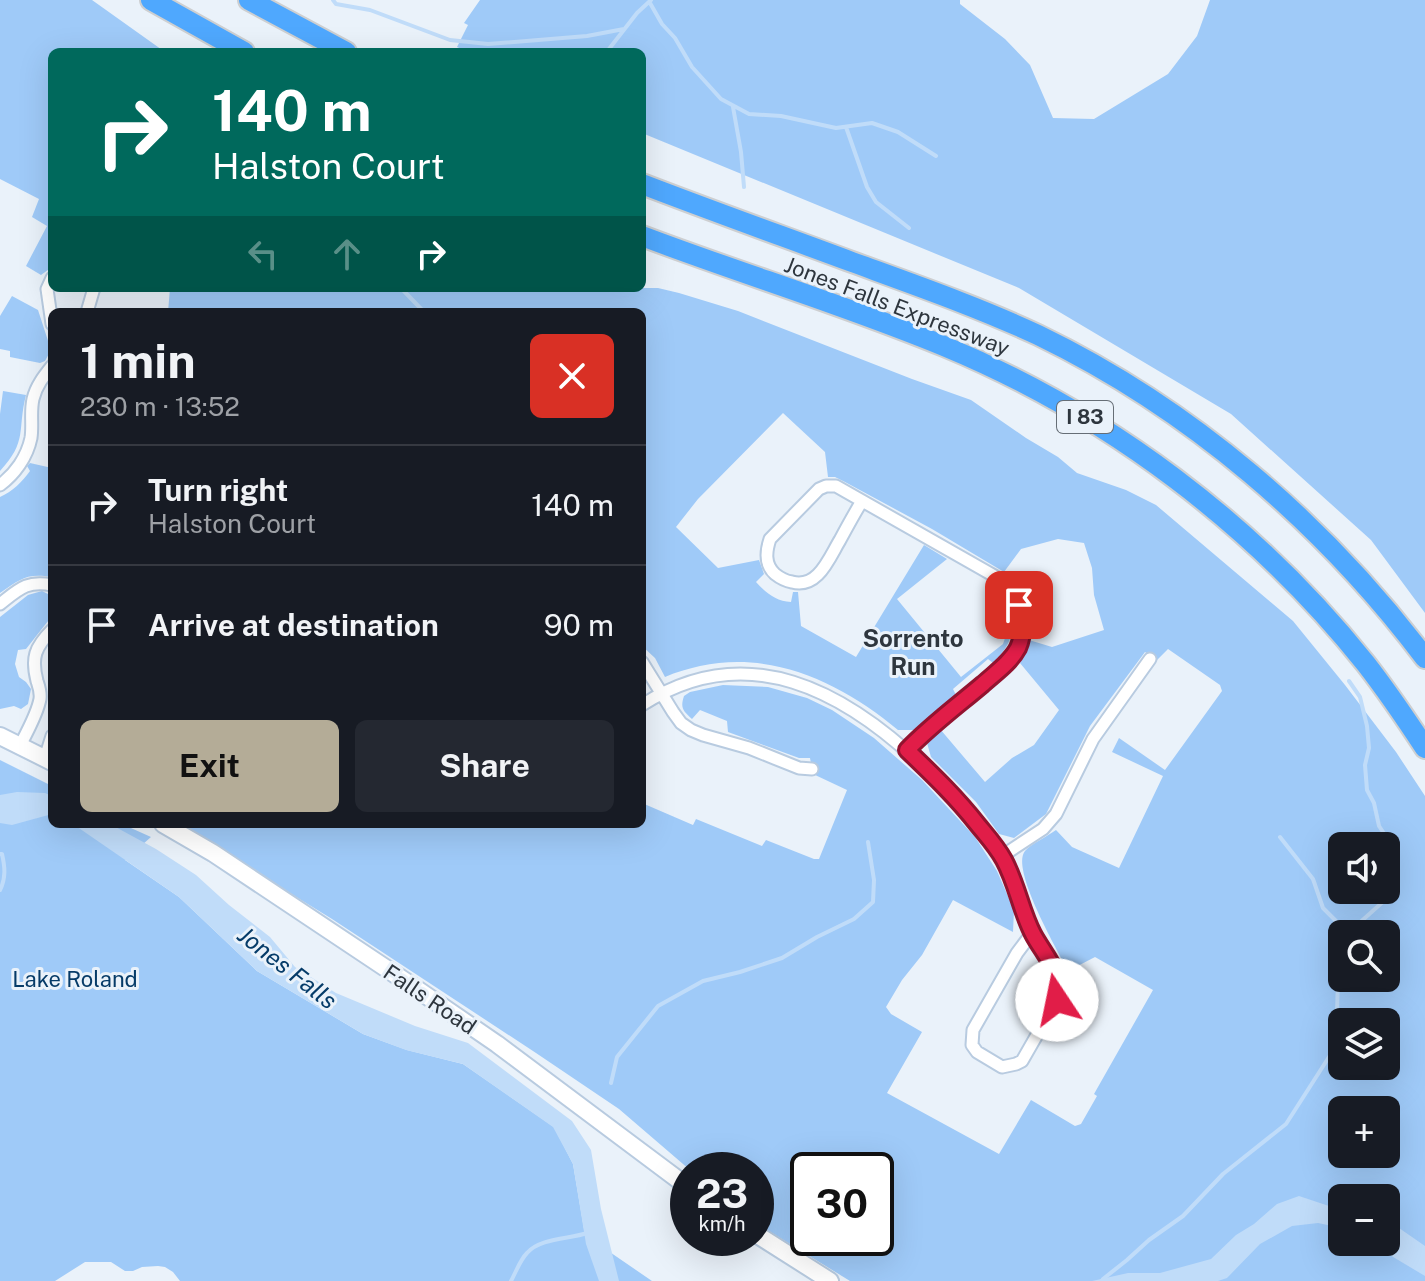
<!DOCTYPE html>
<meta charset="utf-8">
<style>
:root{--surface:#171b24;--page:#242831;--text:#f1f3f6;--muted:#9ea1a6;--line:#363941;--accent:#b4ac97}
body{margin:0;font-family:"Public Sans",sans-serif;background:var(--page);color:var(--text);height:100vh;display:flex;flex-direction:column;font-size:30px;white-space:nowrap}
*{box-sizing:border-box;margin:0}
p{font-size:26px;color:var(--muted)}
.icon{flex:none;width:44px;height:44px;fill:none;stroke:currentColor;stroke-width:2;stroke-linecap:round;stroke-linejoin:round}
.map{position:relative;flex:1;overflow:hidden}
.details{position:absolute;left:48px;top:308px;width:598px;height:520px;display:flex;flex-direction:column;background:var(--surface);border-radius:12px;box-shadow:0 8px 32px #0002}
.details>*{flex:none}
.banner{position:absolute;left:48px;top:48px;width:598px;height:244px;border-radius:12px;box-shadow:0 8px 32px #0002;background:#00695c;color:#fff;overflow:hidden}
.buttons{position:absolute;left:1328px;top:832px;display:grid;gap:16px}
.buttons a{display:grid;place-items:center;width:72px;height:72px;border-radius:12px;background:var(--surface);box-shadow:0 8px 32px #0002;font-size:40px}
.speed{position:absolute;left:670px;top:1152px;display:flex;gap:16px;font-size:40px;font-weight:700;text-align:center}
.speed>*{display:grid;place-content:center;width:104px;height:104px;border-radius:50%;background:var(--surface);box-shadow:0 8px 32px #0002;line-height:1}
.speed small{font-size:20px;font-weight:400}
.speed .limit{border:4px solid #111;border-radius:12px;background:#fff;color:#111}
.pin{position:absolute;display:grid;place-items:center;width:68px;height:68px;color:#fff;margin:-34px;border-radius:16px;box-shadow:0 4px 12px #0006}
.me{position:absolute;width:88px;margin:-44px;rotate:349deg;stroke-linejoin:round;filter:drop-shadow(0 0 6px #0008)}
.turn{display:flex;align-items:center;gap:28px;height:168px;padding:0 32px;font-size:36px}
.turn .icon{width:104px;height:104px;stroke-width:2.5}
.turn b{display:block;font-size:56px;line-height:68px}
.lanes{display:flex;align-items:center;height:76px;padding:0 32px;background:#0003;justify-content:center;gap:40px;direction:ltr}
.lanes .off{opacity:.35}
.round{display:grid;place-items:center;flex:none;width:84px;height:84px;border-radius:12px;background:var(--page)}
.head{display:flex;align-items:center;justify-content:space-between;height:136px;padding:0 32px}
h1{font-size:48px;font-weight:700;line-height:60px}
.primary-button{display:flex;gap:16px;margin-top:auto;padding:16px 32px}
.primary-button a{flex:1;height:92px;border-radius:12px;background:var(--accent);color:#111;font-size:32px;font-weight:700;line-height:92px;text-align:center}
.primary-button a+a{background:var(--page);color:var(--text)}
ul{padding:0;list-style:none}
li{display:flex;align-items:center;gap:24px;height:120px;padding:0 32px;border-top:2px solid var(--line)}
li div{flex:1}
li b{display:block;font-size:30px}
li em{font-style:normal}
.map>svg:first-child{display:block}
</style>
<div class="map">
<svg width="1425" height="1281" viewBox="0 0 1425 1281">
<rect width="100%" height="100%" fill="#eaf2fa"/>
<path fill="#9fcaf8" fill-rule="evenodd" d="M0,0H92L165,52H52V267L41,275L26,266L47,226L32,217L39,199L0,179Z
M480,0H960V4L1005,39L1030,65L1053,118L1094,119L1168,74L1197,36L1210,0H1425V613L1371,540L1231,414L1019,288L642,133V52H468L457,47L468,25L464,23Z
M170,288H658L679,293L738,311L912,379L971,400L1026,438L1058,457L1077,473L1126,490L1156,505L1293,621L1345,685L1396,752L1425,796V1281H850L756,1223V1170H690L619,1109L536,1053L332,919L178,824H642V803L693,825L696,819L762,846L766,840L814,859H819L847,790L813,774L810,758H799L728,732L727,721L700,710L692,719C683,711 680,708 684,696L690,692L723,685L768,687L807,698L832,710L874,738L922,780L975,837L997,871L1014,910L1013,932L953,900L922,955L902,980L886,1007L891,1014L922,1032L887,1093L999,1154L1031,1100L1075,1126L1081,1124L1097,1096L1094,1094L1153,990L1095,957L1068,971C1058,951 1010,869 1025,851C1031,844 1048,836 1056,830L1072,847L1119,868L1163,776L1112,752L1119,738L1165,770L1222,691L1220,685L1168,649L1157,660L1145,652L1090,726L1046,814L1014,838L999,834L976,802L931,757L927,743L940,729L985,782L1012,758L1034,745L1059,710L1020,663L1027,649L1029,640L1052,647L1104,630L1094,595L1092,568L1084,543L1058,539L1021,549L1004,572L932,529L845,482L835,477H828L825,452L783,413L698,499L676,527L718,568L759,560L764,574L756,582C766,593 776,601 791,602L793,592H798L801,626L856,657L924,545L947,559L897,599L961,677L1003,644L1013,615C1013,637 1009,647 993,663L988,659L953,689L956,695L914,730H898C843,684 774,650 700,666C688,669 676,672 665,677L655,658L642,646V312H168ZM1342,846H1386V890H1342ZM1342,934H1386V978H1342ZM1342,1022H1386V1066H1342ZM1342,1110H1386V1154H1342ZM808,1170H876V1238H808ZM1342,1198H1386V1242H1342Z
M12,296L38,310L51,350L45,361L40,363L10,357V351L0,349V316Z
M3,391L26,395C17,430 28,441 0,471V414Z
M30,463L52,468L50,475L52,476V577C26,573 21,579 0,593V497C12,492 23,481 30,471L27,466Z
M42,591L52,596V616L26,649L18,650L15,664L19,677L26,682L31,689L28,704L21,709L14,706L0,709V617L28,595Z
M0,760L52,786V824H122L151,837L125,860L179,897L257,971L363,1034L407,1050L463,1064L554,1127L573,1164L585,1235L652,1281H180L173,1272L165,1267L158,1266L142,1267L133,1271H125L111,1262H85L55,1281H0Z"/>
<path fill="#c0dcf9" d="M17,792L45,793L52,796V814L12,825L0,823V795Z
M73,824H110L156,849L196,875L229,905L270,937L295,967L336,993L415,1026L468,1043L572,1121L591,1150L601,1209L619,1281H599L586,1244L573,1164L553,1127L463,1064L406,1050L363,1034L257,971L179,897Z
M1299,1196L1329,1206L1342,1203V1228L1318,1223L1292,1226L1260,1244L1227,1278L1218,1281H1092L1128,1273H1160L1211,1259L1236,1235L1254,1224L1277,1204Z
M1386,1219L1425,1246V1276L1368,1242H1386Z"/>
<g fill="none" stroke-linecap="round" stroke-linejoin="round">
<path stroke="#c0dcf9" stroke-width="4" d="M333,0L336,4L370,10L450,40L488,44L587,36L624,29
M650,3L662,24L675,38L692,67L721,99L749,114L781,116L836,128L872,123L898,132L936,156
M609,49L637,13L651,0
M733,107L741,152L744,187
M846,127L867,187L876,202L909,228
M401,288L424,312
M434,312L436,310
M0,854H2C5,867 6,878 0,890
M1347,934L1385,900L1392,887L1398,871L1395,857L1387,838L1379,826L1374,803L1367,790L1365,765L1369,748L1367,726L1360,697L1349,681
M611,1083L617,1057L658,1006L703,981L740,972L782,958L817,937L854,919L873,902L874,880L868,842
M511,1281C516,1272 520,1260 527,1253C540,1238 570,1239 587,1233
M1102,1281L1103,1279L1127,1260L1149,1240L1183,1216L1223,1174L1286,1124L1336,1046L1339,946L1337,922L1323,908L1313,879L1280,837"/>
<defs>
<path id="street" d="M52,278L47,289L52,324
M87,312L94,288
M0,485C15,474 27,457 31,438C33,425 30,412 33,399C36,386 44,376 52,366
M862,501C854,514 847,527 840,540C829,558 818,589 792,582C786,581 780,578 775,574C764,564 766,551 770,539L819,489L826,486H836L1005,582C1020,600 1027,622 1018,645C1009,668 981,686 962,701C943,717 924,732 907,750
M0,604C19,589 27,580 52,585
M642,662L673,712L681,723L691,730L703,735L749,748L799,768L812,769
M642,705C747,637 845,691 925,768C953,794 980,823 1001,855C1016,877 1021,904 1031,929C1040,952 1066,973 1057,1000L1022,1061L1016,1064L1002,1067L977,1052L972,1045L973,1030L1017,953L1032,933
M20,746C27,731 37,715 40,699C41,692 39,687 37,681C31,658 35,647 52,630
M45,758L52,736
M1002,856L1043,829L1056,814L1093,739L1150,659"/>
<path id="secondary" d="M0,736L52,762
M163,824L213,853L408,983L497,1044L688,1187
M756,1234L830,1281"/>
<path id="highway" d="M151,0L244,52
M249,0L346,52
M642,184C712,211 782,236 852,262C915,285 978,307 1038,335C1191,409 1323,523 1425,658
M642,236C742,274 845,305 944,346C1108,414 1255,525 1366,664C1387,691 1406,719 1425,748"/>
</defs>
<use href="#street" stroke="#b8cbe0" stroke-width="15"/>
<use href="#secondary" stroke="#b8cbe0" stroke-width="20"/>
<use href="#highway" stroke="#cdcfd1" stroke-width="24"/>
<use href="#street" stroke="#fff" stroke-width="11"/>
<use href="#secondary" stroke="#fff" stroke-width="16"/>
<use href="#highway" stroke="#4fa8fe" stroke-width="20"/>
</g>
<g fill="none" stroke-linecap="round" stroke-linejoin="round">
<defs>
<path id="route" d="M1019,605C1023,618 1024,634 1018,648C1010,663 995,673 983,684C957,706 930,726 907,750C933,775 956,797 978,825C987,836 997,847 1004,860C1017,884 1021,911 1033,934C1044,955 1065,975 1057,1000"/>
</defs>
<use href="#route" stroke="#92132f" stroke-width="20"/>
<use href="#route" stroke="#e11d48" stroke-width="14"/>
</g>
<g text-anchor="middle" stroke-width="6" stroke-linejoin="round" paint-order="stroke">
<rect fill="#eaf2fa" stroke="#666e76" stroke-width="2" x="1057" y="401" width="56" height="32" rx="6"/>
<g font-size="20" font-weight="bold" fill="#2e363e">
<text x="1085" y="424">I 83</text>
</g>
<g font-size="22" fill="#2e363e" stroke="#eaf2fa">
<text transform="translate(897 306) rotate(21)" y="8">Jones Falls Expressway</text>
<text transform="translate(430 999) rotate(34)" y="8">Falls Road</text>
</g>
<g font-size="22" fill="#063b68" stroke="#eaf2fa">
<text x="75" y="987">Lake Roland</text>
</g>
<g font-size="24" font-weight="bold" fill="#2e363e" stroke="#eaf2fa">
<text x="913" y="647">Sorrento<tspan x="913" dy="28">Run</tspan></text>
</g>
<g font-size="24" font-style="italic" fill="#063c69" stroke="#eaf2fa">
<text transform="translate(287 968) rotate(38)" y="8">Jones Falls</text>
</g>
</g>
</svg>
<div class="buttons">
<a><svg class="icon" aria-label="sound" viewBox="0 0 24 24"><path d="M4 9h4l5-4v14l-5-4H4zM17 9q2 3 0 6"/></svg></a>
<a><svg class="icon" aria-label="search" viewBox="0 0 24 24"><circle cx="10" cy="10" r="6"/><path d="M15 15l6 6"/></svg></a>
<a><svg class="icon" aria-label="layers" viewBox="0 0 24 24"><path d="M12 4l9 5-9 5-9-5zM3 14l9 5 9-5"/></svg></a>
<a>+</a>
<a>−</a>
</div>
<div class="speed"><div>23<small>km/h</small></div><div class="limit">30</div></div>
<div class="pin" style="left:1019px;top:605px;background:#d93025"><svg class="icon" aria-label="arrive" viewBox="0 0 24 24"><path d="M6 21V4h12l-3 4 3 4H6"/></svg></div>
<svg class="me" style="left:1057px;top:1000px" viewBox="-20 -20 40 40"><circle r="19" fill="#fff"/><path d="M0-13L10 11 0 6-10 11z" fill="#e11d48"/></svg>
<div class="banner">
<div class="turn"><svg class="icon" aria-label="right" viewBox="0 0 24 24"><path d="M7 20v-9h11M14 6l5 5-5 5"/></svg><div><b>140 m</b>Halston Court</div></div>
<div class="lanes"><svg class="icon off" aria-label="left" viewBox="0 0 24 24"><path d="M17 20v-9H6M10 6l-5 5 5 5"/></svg><svg class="icon off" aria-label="ahead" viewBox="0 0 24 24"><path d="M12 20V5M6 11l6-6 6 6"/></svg><svg class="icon" aria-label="right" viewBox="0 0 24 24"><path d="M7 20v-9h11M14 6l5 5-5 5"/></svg></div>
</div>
<section class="details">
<div class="head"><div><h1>1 min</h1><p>230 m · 13:52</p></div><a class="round" style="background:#d93025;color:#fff"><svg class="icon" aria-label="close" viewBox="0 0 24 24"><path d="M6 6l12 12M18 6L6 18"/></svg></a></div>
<ul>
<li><svg class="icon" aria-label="right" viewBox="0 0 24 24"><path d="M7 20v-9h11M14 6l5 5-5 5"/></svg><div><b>Turn right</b><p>Halston Court</p></div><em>140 m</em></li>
<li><svg class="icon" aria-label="arrive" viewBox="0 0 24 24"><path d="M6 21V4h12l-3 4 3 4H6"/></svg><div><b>Arrive at destination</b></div><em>90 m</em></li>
</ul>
<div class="primary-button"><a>Exit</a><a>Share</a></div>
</section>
</div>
